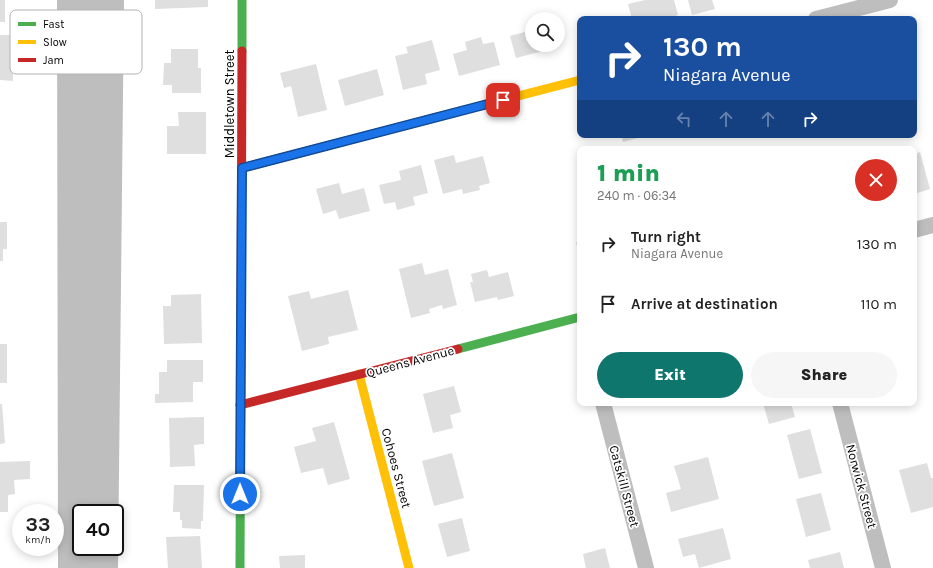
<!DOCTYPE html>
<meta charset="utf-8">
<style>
:root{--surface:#fff;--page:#f6f6f6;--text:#222;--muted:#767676;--accent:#0f766e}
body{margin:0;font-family:Karla,sans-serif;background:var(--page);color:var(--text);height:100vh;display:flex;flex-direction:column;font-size:15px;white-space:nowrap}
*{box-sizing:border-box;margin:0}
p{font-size:13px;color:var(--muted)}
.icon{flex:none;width:22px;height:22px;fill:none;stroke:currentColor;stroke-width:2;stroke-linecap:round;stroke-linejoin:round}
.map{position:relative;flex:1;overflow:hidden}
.panel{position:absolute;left:577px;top:146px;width:340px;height:260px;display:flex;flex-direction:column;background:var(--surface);border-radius:8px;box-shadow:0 2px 10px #0003}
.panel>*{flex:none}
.banner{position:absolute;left:577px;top:16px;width:340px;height:122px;border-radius:8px;box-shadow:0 2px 10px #0003;background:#1a4fa0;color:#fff;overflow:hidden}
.fabs{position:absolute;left:525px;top:12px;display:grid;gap:8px}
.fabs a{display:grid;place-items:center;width:40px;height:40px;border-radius:50%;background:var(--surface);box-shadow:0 2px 10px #0003;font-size:20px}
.speed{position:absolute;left:12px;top:504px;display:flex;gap:8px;font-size:20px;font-weight:700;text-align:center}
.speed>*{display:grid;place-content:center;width:52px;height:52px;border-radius:50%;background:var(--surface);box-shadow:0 2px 10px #0003;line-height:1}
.speed small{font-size:10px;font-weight:400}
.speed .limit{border:2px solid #111;border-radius:6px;background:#fff;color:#111}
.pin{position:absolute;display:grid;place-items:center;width:34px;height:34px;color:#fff;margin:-17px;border-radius:8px;box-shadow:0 2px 6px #0006}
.me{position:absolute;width:44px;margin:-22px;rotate:0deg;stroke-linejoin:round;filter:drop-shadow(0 0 3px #0008)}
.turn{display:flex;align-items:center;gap:14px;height:84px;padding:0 20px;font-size:18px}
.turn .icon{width:52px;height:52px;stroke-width:2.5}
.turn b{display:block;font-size:28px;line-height:34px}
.lanes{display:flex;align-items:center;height:38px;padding:0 20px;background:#0003;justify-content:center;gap:20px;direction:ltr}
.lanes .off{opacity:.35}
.round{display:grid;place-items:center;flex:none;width:42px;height:42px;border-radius:21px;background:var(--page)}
.head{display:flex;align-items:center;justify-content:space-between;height:68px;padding:0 20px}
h1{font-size:24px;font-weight:800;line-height:30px;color:#1e9e55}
.cta{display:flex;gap:8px;margin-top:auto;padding:8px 20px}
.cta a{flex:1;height:46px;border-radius:24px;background:var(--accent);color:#fff;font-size:16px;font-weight:800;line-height:46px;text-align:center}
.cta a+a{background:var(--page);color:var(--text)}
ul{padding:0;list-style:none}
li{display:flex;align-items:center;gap:12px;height:60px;padding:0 20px}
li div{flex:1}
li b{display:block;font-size:15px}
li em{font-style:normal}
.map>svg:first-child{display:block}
</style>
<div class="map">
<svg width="933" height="568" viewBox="0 0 933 568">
<rect width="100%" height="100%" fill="#fff"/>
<path fill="#bebebe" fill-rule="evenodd" d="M57,0H124L118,568H58ZM81,513H115V547H81Z"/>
<path fill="#dfdfdf" d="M0,0H5V22H0Z
M155,0H208V7L155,9Z
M645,0H674L678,15L664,19H632L628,4Z
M688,0H712L715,9L692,15Z
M532,30V45H559V47L516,58L510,36Z
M0,35H13V81L0,80Z
M481,37L483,44L494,42L500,65L459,76L453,54L467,50L465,42Z
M432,40L440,70L425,74L427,84L403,90L395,56L408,53L406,47Z
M171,49H198V68H201V93H172V85H163L164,63H171Z
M316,64L327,110L298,117L291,86L284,88L280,73Z
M377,69L384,95L345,106L338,80Z
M178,112H206V154H167V126H179Z
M621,135H649L623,142Z
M920,152L930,189L914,194V154Z
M454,155L456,163L483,156L490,183L479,186L480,190L463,194L462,189L443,194L434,160Z
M421,165L428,193L413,197L415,205L397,210L395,202L384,204L379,185L401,180L399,171Z
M339,183L342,194L364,188L370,211L339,219L336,210L323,214L316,189Z
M0,222H7V249H3V261H0Z
M580,241V257H579L576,242Z
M422,263L425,275L448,269L457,305L443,309L442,305L429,309L430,313L411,318L399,269Z
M487,270L489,277L508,272L514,296L498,300L497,297L475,302L470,282H473L471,274Z
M348,290L358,330L328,337L329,344L302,351L288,296L309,291L311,299Z
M201,294L202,343L164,344L163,306H171V295Z
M0,344H7V383H0Z
M167,360H203V382H193V402L155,403V394H159V372H167Z
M454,386L461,412L450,415L453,428L433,433L423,394Z
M763,403H791L795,417L769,424Z
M0,404H2L5,443L0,444Z
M204,417V444L194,445L195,466L170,467L169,418Z
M334,422L350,479L328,485L323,468L301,473L294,447L316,441L312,428Z
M810,429L822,473L799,479L787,435Z
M452,453L464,498L434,506L422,461Z
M708,457L719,499L671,512L666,493L681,489L674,466Z
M30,461V479L14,480L15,494L8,495V512H0V462Z
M927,463L931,478H933V507L911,513L899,470Z
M174,485H204L203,521H201V529L182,528V520H180V512H173Z
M821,493L831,530L806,537L796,499Z
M462,518L470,551L447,557L438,524Z
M723,528L731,559L699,568L695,554L683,557L678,539Z
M200,536L202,568H168L166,537Z
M605,548L610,568H586L583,554Z
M840,552L844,568H810L808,560Z
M305,555V568H280L279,556Z"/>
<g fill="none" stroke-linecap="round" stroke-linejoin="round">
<path stroke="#bebebe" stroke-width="16" d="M816,19L890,0
M914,230L933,225
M603,403L646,568
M840,403L883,568"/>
<path stroke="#4caf50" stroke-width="9" d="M242,51V0
M458,349L580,317
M240,568L241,320"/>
<path stroke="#ffc107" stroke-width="9" d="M445,115L580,80
M359,374L409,568"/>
<path stroke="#c62828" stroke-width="9" d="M242,168L445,115
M241,320L242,51
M240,405L458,349"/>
</g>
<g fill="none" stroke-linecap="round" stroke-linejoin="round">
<defs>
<path id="route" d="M240,494L242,168L503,100"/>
</defs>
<use href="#route" stroke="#114b97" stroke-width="10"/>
<use href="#route" stroke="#1a73e8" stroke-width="7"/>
</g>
<g text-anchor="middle" stroke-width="3.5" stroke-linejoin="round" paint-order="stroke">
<g font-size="13" fill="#000" stroke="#fff">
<text transform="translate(229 104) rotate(-90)" y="5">Middletown Street</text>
<text transform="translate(410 361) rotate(-15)" y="5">Queens Avenue</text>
<text transform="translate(397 468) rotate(75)" y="5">Cohoes Street</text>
<text transform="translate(625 486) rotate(75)" y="5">Catskill Street</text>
<text transform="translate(862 486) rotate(75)" y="5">Norwick Street</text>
</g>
</g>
<rect x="10" y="10" width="132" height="64" rx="6" fill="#fff" stroke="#b2b2b2" stroke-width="1"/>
<rect x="18" y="22" width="18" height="4" fill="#4caf50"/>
<rect x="18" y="40" width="18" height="4" fill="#ffc107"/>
<rect x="18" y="58" width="18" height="4" fill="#c62828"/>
<g font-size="11" fill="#000">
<text x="43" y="28">Fast</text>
<text x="43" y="46">Slow</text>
<text x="43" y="64">Jam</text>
</g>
</svg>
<div class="fabs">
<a><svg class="icon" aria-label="search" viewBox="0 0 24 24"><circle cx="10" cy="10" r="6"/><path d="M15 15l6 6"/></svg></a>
</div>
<div class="speed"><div>33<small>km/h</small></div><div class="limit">40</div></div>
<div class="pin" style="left:503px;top:100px;background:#d93025"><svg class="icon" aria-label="arrive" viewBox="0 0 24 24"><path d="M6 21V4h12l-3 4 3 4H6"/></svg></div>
<svg class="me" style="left:240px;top:494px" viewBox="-20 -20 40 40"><circle r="17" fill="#1a73e8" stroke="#fff" stroke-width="3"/><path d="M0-11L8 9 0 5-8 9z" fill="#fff"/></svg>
<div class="banner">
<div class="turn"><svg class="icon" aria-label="right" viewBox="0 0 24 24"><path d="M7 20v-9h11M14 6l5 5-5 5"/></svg><div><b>130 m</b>Niagara Avenue</div></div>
<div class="lanes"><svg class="icon off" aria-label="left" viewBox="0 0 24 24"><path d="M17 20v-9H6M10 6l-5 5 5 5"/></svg><svg class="icon off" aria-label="ahead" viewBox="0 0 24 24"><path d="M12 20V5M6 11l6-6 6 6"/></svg><svg class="icon off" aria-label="ahead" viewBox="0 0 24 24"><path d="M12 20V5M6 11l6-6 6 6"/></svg><svg class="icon" aria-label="right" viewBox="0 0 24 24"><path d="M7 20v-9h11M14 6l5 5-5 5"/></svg></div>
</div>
<section class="panel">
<div class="head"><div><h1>1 min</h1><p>240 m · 06:34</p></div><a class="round" style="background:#d93025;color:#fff"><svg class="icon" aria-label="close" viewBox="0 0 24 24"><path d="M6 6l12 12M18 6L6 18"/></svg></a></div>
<ul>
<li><svg class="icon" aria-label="right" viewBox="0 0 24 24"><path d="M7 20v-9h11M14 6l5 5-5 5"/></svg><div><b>Turn right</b><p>Niagara Avenue</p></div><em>130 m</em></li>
<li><svg class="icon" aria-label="arrive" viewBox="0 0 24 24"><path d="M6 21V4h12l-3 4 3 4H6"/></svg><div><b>Arrive at destination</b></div><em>110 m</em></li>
</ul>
<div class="cta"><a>Exit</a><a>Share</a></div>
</section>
</div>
